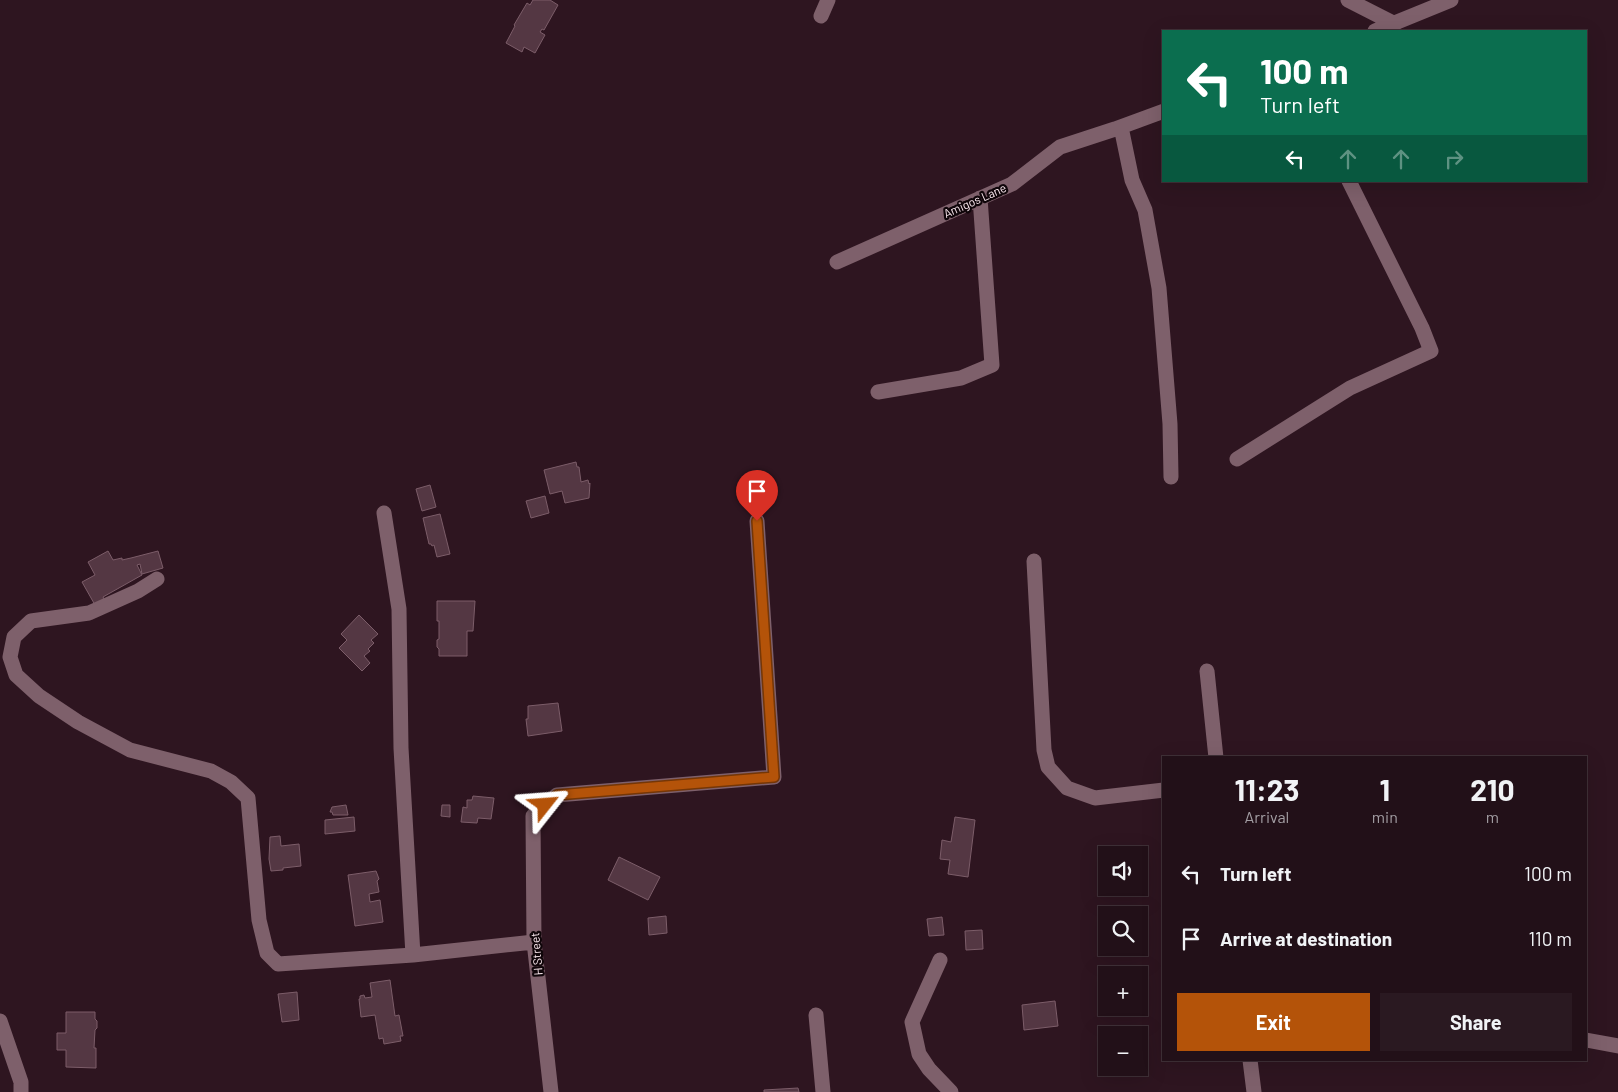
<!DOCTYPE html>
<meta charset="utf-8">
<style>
:root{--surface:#221018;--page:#2a1921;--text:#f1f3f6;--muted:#a29da2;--line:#3f3037;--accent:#b45309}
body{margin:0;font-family:Barlow,sans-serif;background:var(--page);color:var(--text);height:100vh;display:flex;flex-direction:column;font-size:19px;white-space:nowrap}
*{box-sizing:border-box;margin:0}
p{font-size:16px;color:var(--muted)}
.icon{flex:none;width:28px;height:28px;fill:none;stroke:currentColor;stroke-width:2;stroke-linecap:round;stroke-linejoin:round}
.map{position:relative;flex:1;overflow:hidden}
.side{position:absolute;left:1162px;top:756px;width:425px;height:305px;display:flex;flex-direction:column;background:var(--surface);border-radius:0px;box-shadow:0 5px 20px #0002,0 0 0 1px var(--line)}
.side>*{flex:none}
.guide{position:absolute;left:1162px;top:30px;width:425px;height:152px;border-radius:0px;box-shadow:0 5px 20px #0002,0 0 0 1px var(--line);background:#0b6e4f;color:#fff;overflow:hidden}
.fabs{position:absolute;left:1098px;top:846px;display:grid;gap:10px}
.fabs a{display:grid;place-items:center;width:50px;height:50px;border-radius:0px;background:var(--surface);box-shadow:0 5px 20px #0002,0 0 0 1px var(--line);font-size:25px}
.pin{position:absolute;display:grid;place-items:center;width:42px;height:42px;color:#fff;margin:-51px -21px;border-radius:50% 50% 50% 0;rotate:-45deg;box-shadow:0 0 5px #0007}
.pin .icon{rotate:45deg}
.me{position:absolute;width:55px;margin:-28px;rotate:62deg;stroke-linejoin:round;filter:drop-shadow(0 0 4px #0008)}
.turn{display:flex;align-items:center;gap:18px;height:105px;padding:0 15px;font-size:22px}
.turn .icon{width:65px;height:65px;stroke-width:2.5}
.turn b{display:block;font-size:35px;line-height:42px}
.lanes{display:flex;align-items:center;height:48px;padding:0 15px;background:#0003;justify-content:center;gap:25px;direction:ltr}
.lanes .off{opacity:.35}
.eta{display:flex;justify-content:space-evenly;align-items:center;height:85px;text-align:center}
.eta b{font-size:30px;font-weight:700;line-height:35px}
.button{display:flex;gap:10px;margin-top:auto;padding:10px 15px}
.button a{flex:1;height:58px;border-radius:0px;background:var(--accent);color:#fff;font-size:20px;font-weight:700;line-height:58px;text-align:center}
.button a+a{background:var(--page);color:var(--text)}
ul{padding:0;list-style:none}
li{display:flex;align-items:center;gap:15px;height:65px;padding:0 15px}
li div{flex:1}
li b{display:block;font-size:19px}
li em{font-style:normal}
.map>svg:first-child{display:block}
</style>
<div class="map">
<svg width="1618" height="1092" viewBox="0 0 1618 1092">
<rect width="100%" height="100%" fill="#2e1520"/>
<path fill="#543743" stroke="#7c5d69" d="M533,0H550L558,5L544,30L542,29L540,32L545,35L535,53L524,47L522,52L506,43L515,26L514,25L527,3L530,5Z
M576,462L577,467H579L581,482L588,480L589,484L590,483L589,498L565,503L562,491L550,494L544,470Z
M430,485L436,507L422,511L416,489Z
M545,496L549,513L531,518L526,501Z
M440,514L450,554L437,557L434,545L432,546L431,544H429L423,518Z
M108,551L113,560L122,558V560L131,558L158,551L163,568L142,574L140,564L137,565L142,575L103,597L104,599L95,605L82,582L95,575L88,562Z
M437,601H475L473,631H467V656H439V649L437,647V640L439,639V621H437Z
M359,615L378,634L371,640L374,643L368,649L370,651L364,656L370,663L362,671L339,648L347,640L341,634Z
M558,703L562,731L528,736L526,719H528V706Z
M473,796L494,798L491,819L478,818L477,823L461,822L463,807L467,808V800H472Z
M346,805L348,815H333L332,812H330L332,807Z
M442,805H450V817L441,816Z
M354,817L355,831L325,834V820Z
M955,817L975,820L968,877L948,874L950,860L940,859L942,840L951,842Z
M280,836L281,846L299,844L301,866L283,868V870L271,871L269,859L270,837Z
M619,857L660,877L648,900L608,880Z
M376,871L379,879L377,881L379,892L369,894L370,902L380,900L383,922L355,926L348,875Z
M666,916L667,933L649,935L648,918Z
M942,917L944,935L929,936L927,919Z
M982,930L983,949L966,950L965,931Z
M390,980L395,1016L399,1015L403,1036H400L401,1041L384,1044L383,1038L379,1039L375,1015L361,1017L359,999H360V996L364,995L365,998L372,997L370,983Z
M297,992L299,1020L282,1022L278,994Z
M1055,1001L1058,1026L1024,1030L1022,1005Z
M66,1012H95V1019L97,1021V1028L95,1030L94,1048H96V1068L66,1067V1050H57V1033H66Z
M798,1088L799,1092H764V1090Z"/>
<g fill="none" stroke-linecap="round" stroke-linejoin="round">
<path stroke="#7e606b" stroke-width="15" d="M1348,0L1395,24
M821,16L828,0
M1375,31L1451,0
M1121,127L1132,180L1145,210L1159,288L1170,424L1171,477
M837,262L1012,184L1060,147L1115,129L1164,111
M878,392L961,378L992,365L980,198
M1237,459L1350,388L1431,351L1422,328L1349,181
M384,513L399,609L401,748L413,955
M1034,561L1044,750L1048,767L1067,788L1095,798L1164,790
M157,579L138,591L89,613L31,621L14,637L10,657L16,675L39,696L78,722L130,750L211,771L231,782L248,798L259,920L267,953L278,964L413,955L534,942
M1207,671L1216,758
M940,960L912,1022L919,1054L929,1069L951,1092
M816,1015L823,1092
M0,1021L21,1082V1092
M1586,1040L1618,1046
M1250,1060L1254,1092
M551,1092L534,942L533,816L557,795L774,777L757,521"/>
</g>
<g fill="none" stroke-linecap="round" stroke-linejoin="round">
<defs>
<path id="route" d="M545,805L557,795L774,777L757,521"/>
</defs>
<use href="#route" stroke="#753606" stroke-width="12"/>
<use href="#route" stroke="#b45309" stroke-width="9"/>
</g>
<g text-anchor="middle" stroke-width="4.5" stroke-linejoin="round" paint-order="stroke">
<g font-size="12" fill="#fceaf0" stroke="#0f0509">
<text transform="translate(975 201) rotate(-24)" y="4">Amigos Lane</text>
<text transform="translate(537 954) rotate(-95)" y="4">H Street</text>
</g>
</g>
</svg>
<div class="fabs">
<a><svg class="icon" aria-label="sound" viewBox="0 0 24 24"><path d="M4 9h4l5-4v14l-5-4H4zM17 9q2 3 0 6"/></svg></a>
<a><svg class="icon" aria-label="search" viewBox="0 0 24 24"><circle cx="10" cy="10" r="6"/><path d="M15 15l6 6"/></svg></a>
<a>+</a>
<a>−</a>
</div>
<div class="pin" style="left:757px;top:521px;background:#d93025"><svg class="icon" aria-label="arrive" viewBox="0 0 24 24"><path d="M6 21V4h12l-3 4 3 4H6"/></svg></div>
<svg class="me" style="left:545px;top:805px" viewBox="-20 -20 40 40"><path d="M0-17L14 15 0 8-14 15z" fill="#b45309" stroke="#fff" stroke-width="4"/></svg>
<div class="guide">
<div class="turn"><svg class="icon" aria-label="left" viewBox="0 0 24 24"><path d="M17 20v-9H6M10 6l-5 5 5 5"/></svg><div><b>100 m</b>Turn left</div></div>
<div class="lanes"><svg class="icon" aria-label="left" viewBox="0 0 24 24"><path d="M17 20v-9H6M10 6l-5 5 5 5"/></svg><svg class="icon off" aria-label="ahead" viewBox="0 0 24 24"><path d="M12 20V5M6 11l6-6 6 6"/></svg><svg class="icon off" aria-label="ahead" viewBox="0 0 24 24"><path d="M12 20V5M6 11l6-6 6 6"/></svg><svg class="icon off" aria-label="right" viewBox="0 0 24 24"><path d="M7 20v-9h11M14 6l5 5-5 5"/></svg></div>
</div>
<section class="side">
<div class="eta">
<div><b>11:23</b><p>Arrival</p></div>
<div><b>1</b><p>min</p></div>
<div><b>210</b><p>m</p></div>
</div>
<ul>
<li><svg class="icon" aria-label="left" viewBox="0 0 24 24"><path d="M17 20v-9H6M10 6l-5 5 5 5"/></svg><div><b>Turn left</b></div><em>100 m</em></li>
<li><svg class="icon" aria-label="arrive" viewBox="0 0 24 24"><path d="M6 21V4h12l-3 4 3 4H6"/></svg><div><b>Arrive at destination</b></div><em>110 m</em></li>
</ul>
<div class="button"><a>Exit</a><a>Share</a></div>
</section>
</div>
